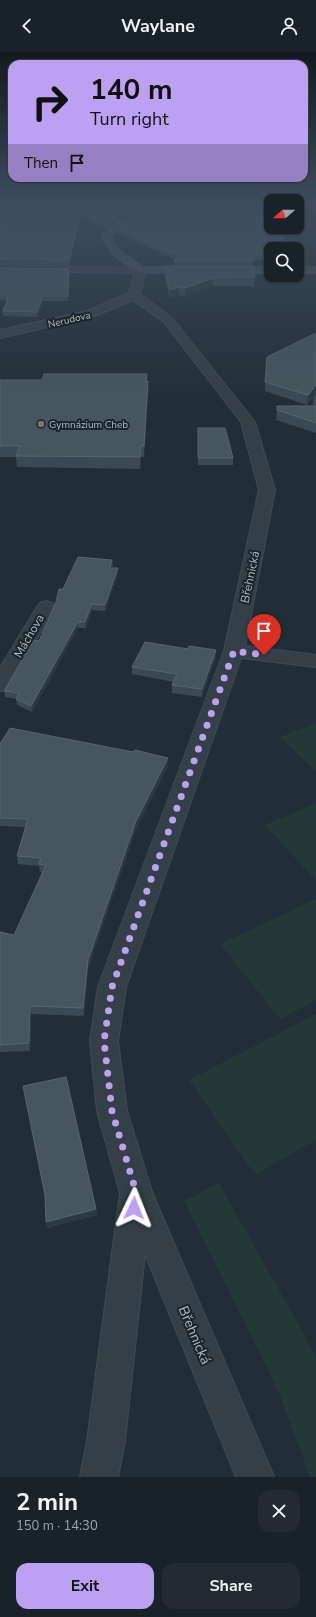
<!DOCTYPE html>
<meta charset="utf-8">
<style>
:root{--surface:#1a2229;--page:#232a31;--text:#f1f3f6;--muted:#9fa4a8;--line:#383f46;--accent:#bca0f2}
body{margin:0;font-family:"Nunito Sans",sans-serif;background:var(--page);color:var(--text);height:100vh;display:flex;flex-direction:column;font-size:15px;white-space:nowrap}
*{box-sizing:border-box;margin:0}
p{font-size:13px;color:var(--muted)}
.icon{flex:none;width:22px;height:22px;fill:none;stroke:currentColor;stroke-width:2;stroke-linecap:round;stroke-linejoin:round}
.map{position:relative;height:1425px;overflow:hidden}
.sheet{display:flex;flex-direction:column;background:var(--surface);flex:1}
.sheet>*{flex:none}
.hud{position:absolute;left:8px;top:8px;width:300px;height:122px;border-radius:12px;box-shadow:0 1px 3px #0004,0 0 0 1px var(--line);background:#bca0f2;color:#111;overflow:hidden}
.needle{width:26px;rotate:249deg}
.buttons{position:absolute;left:264px;top:142px;display:grid;gap:8px}
.buttons a{display:grid;place-items:center;width:40px;height:40px;border-radius:8px;background:var(--surface);box-shadow:0 1px 3px #0004,0 0 0 1px var(--line);font-size:20px}
.pin{position:absolute;display:grid;place-items:center;width:34px;height:34px;color:#fff;margin:-41px -17px;border-radius:50% 50% 50% 0;rotate:-45deg;box-shadow:0 0 4px #0007}
.pin .icon{rotate:45deg}
.me{position:absolute;width:44px;margin:-22px;rotate:2deg;stroke-linejoin:round;filter:drop-shadow(0 0 3px #0008)}
.turn{display:flex;align-items:center;gap:14px;height:84px;padding:0 16px;font-size:18px}
.turn .icon{width:52px;height:52px;stroke-width:2.5}
.turn b{display:block;font-size:28px;line-height:34px}
.then{display:flex;align-items:center;height:38px;padding:0 16px;background:#0003;gap:8px;font-size:15px}
.round{display:grid;place-items:center;flex:none;width:42px;height:42px;border-radius:12px;background:var(--page)}
.head{display:flex;align-items:center;justify-content:space-between;height:68px;padding:0 16px}
h1{font-size:24px;font-weight:700;line-height:30px}
.cta{display:flex;gap:8px;margin-top:auto;padding:8px 16px}
.cta a{flex:1;height:46px;border-radius:12px;background:var(--accent);color:#111;font-size:16px;font-weight:700;line-height:46px;text-align:center}
.cta a+a{background:var(--page);color:var(--text)}
header{display:flex;justify-content:space-between;align-items:center;height:52px;padding:0 16px;background:var(--surface);font-size:18px;font-weight:700}
.map>svg:first-child{display:block}
</style>
<header><svg class="icon" aria-label="back" viewBox="0 0 24 24"><path d="M15 5l-7 7 7 7"/></svg>Waylane<svg class="icon" aria-label="person" viewBox="0 0 24 24"><circle cx="12" cy="8" r="4"/><path d="M4 21q1-7 8-7t8 7"/></svg></header>
<div class="map">
<svg width="316" height="1425" viewBox="0 0 316 1425">
<rect width="100%" height="100%" fill="#222e37"/>
<path fill="#243837" d="M316,671V719L280,685Z
M316,751V829L265,773Z
M316,847V948L280,967L220,892Z
M316,962V1088L255,1123L189,1028Z
M219,1131L316,1304V1425H310L280,1343L184,1149Z"/>
<g fill="none" stroke-linecap="round" stroke-linejoin="round">
<defs>
<path id="street" d="M0,213L145,216L146,218L140,242L172,266L255,370L275,438L245,594L316,603V615L241,606L126,935L118,989L127,1059L152,1140L274,1425H236L145,1202L125,1389L118,1425H80L87,1389L120,1141L97,1059L90,989L98,935L224,599L259,438L241,370L164,270L133,248L95,264L0,286V278L87,259L129,241L135,221L0,219Z
M46,549L52,551L55,555L10,633L7,637L0,639V616L37,555L40,551Z"/>
<path id="secondary" d="M142,150H150C141,166 122,171 111,185L119,198L143,215H271V221H141L127,214L112,202L101,185C112,170 132,165 142,150Z
M297,215H316V221H297Z"/>
</defs>
<use href="#street" stroke="#414b54" stroke-width="2"/>
<use href="#secondary" stroke="#414b54" stroke-width="2"/>
<use href="#street" fill="#353f47" fill-rule="evenodd"/>
<use href="#secondary" fill="#434f5a" fill-rule="evenodd"/>
</g>
<path fill="#3a4953" d="M0,150H140L132,159L107,176L81,164L69,213L0,212Z
M310,150H316V164Z
M143,157L271,197V208H253L252,214H174V209L176,208L159,200L158,197V200L117,181V176Z
M164,214L255,225L254,234H213L185,245L179,243L170,247L164,222Z
M0,216L69,217L68,249H43L37,265L3,264V259L7,248H0Z
M316,281V342L307,353L265,339L267,305Z
M147,322V330L148,340L144,405H141L140,417L17,415L16,405H0V328H42Z
M316,343V381L276,368L277,354H313V345Z
M198,376L233,406V413H198Z
M112,508L113,513L112,516L118,522L105,559L92,558L86,576H78L32,660L17,653L16,647L5,645L4,639L39,589L63,537Z
M216,605L202,645L172,641V633L174,630L132,622V615Z
M0,692L133,700L168,706V714L136,777L88,916L84,964L31,962L30,999L0,1000V880L14,883L42,821L40,820L39,814L18,812L17,804L25,775L0,774Z
M23,1034L96,1157L97,1163L47,1176L45,1145Z"/>
<path fill="#2b3942" d="M136,150H140L132,159L107,176V172Z
M81,160V164L69,213V208Z
M213,226V234L185,245V236Z
M179,235V243L170,247V238Z
M43,244V249L37,265V260Z
M148,329V340L144,405V394Z
M316,333V342L307,353L308,343Z
M141,394V405L140,417V405Z
M112,508L113,513L110,522V516Z
M118,516V522L105,559V553Z
M92,552V558L86,576L85,570Z
M78,570V576L32,660L31,654Z
M216,598V605L202,645V637Z
M168,706V714L136,777L88,916L84,964L83,956L88,908L136,769Z
M30,954L31,962L30,999L29,991Z
M96,1157L97,1163L47,1176L46,1170Z"/>
<path fill="#47555f" stroke="#57656f" d="M0,150H136L132,154L107,172L81,160L69,208L0,207Z
M149,150H271V175H281L285,197H271V203H252L253,209H174L179,204L159,195L158,192V195L117,176L143,157Z
M312,150H316V158Z
M164,214H254L255,225L213,226L185,236L179,235L170,238Z
M0,216L69,217L68,244H43L37,260L3,259L9,243H0Z
M316,281V333L308,343L265,330L267,305Z
M44,322H147L146,330L148,329L144,394H141L140,405L16,404L20,394H0V328H42Z
M277,354H316V371L277,358Z
M198,376H225L233,406H198Z
M78,505L112,508L110,516H118L105,553L92,552L85,570H78L31,654L16,647L19,641L4,639L34,588L39,589L56,550L59,537H63Z
M145,590L188,597L189,594L216,598L202,637L172,633L177,622L132,615Z
M10,676L133,700L135,698L168,706L136,769L88,908L83,956L30,954L29,991L0,993V880L14,883L46,813L39,812L41,806L17,804L28,767L0,766V692Z
M66,1025L96,1157L46,1170L45,1143L23,1034Z"/>
<linearGradient id="sky" x2="0" y2="1"><stop stop-color="#13191e"/><stop offset="0.43" stop-color="#3e4c5e"/><stop offset="1" stop-color="#3e4c5e" stop-opacity="0"/></linearGradient>
<rect width="316" height="349" fill="url(#sky)"/>
<g fill="none" stroke-linecap="round" stroke-linejoin="round">
<path stroke="#bca0f2" stroke-width="7" stroke-dasharray="0 12.6" d="M134,1156L136,1140L112,1059L104,989L112,935L234,599L264,603"/>
</g>
<circle fill="#8d6e63" stroke="#1a242c" stroke-width="1.5" cx="41" cy="372" r="4"/>
<g text-anchor="middle" stroke-width="4" stroke-linejoin="round" paint-order="stroke">
<g font-size="10" fill="#b0bbc4" stroke="#1a242c">
<text transform="translate(69 267) rotate(-13)" y="4">Nerudova</text>
</g>
<g font-size="10" fill="#b0bbc4" stroke="#1a242c" text-anchor="start">
<text x="49" y="376">Gymnázium Cheb</text>
</g>
<g font-size="12" fill="#b0bbc4" stroke="#1a242c">
<text transform="translate(250 525) rotate(-78)" y="4">Břehnická</text>
<text transform="translate(29 584) rotate(-60)" y="4">Máchova</text>
</g>
<g font-size="14" fill="#b0bbc4" stroke="#1a242c">
<text transform="translate(195 1283) rotate(67)" y="5">Břehnická</text>
</g>
</g>
</svg>
<div class="buttons">
<a><svg class="needle" viewBox="-14 -14 28 28"><path d="M0-13l5 13h-10z" fill="#e53935"/><path d="M0 13l5-13h-10z" fill="#9fa4a8"/></svg></a>
<a><svg class="icon" aria-label="search" viewBox="0 0 24 24"><circle cx="10" cy="10" r="6"/><path d="M15 15l6 6"/></svg></a>
</div>
<div class="pin" style="left:264px;top:603px;background:#d93025"><svg class="icon" aria-label="arrive" viewBox="0 0 24 24"><path d="M6 21V4h12l-3 4 3 4H6"/></svg></div>
<svg class="me" style="left:134px;top:1156px" viewBox="-20 -20 40 40"><path d="M0-17L14 15 0 8-14 15z" fill="#bca0f2" stroke="#fff" stroke-width="4"/></svg>
<div class="hud">
<div class="turn"><svg class="icon" aria-label="right" viewBox="0 0 24 24"><path d="M7 20v-9h11M14 6l5 5-5 5"/></svg><div><b>140 m</b>Turn right</div></div>
<div class="then">Then<svg class="icon" aria-label="arrive" viewBox="0 0 24 24"><path d="M6 21V4h12l-3 4 3 4H6"/></svg></div>
</div>
</div>
<section class="sheet">
<div class="head"><div><h1>2 min</h1><p>150 m · 14:30</p></div><a class="round"><svg class="icon" aria-label="close" viewBox="0 0 24 24"><path d="M6 6l12 12M18 6L6 18"/></svg></a></div>
<div class="cta"><a>Exit</a><a>Share</a></div>
</section>
